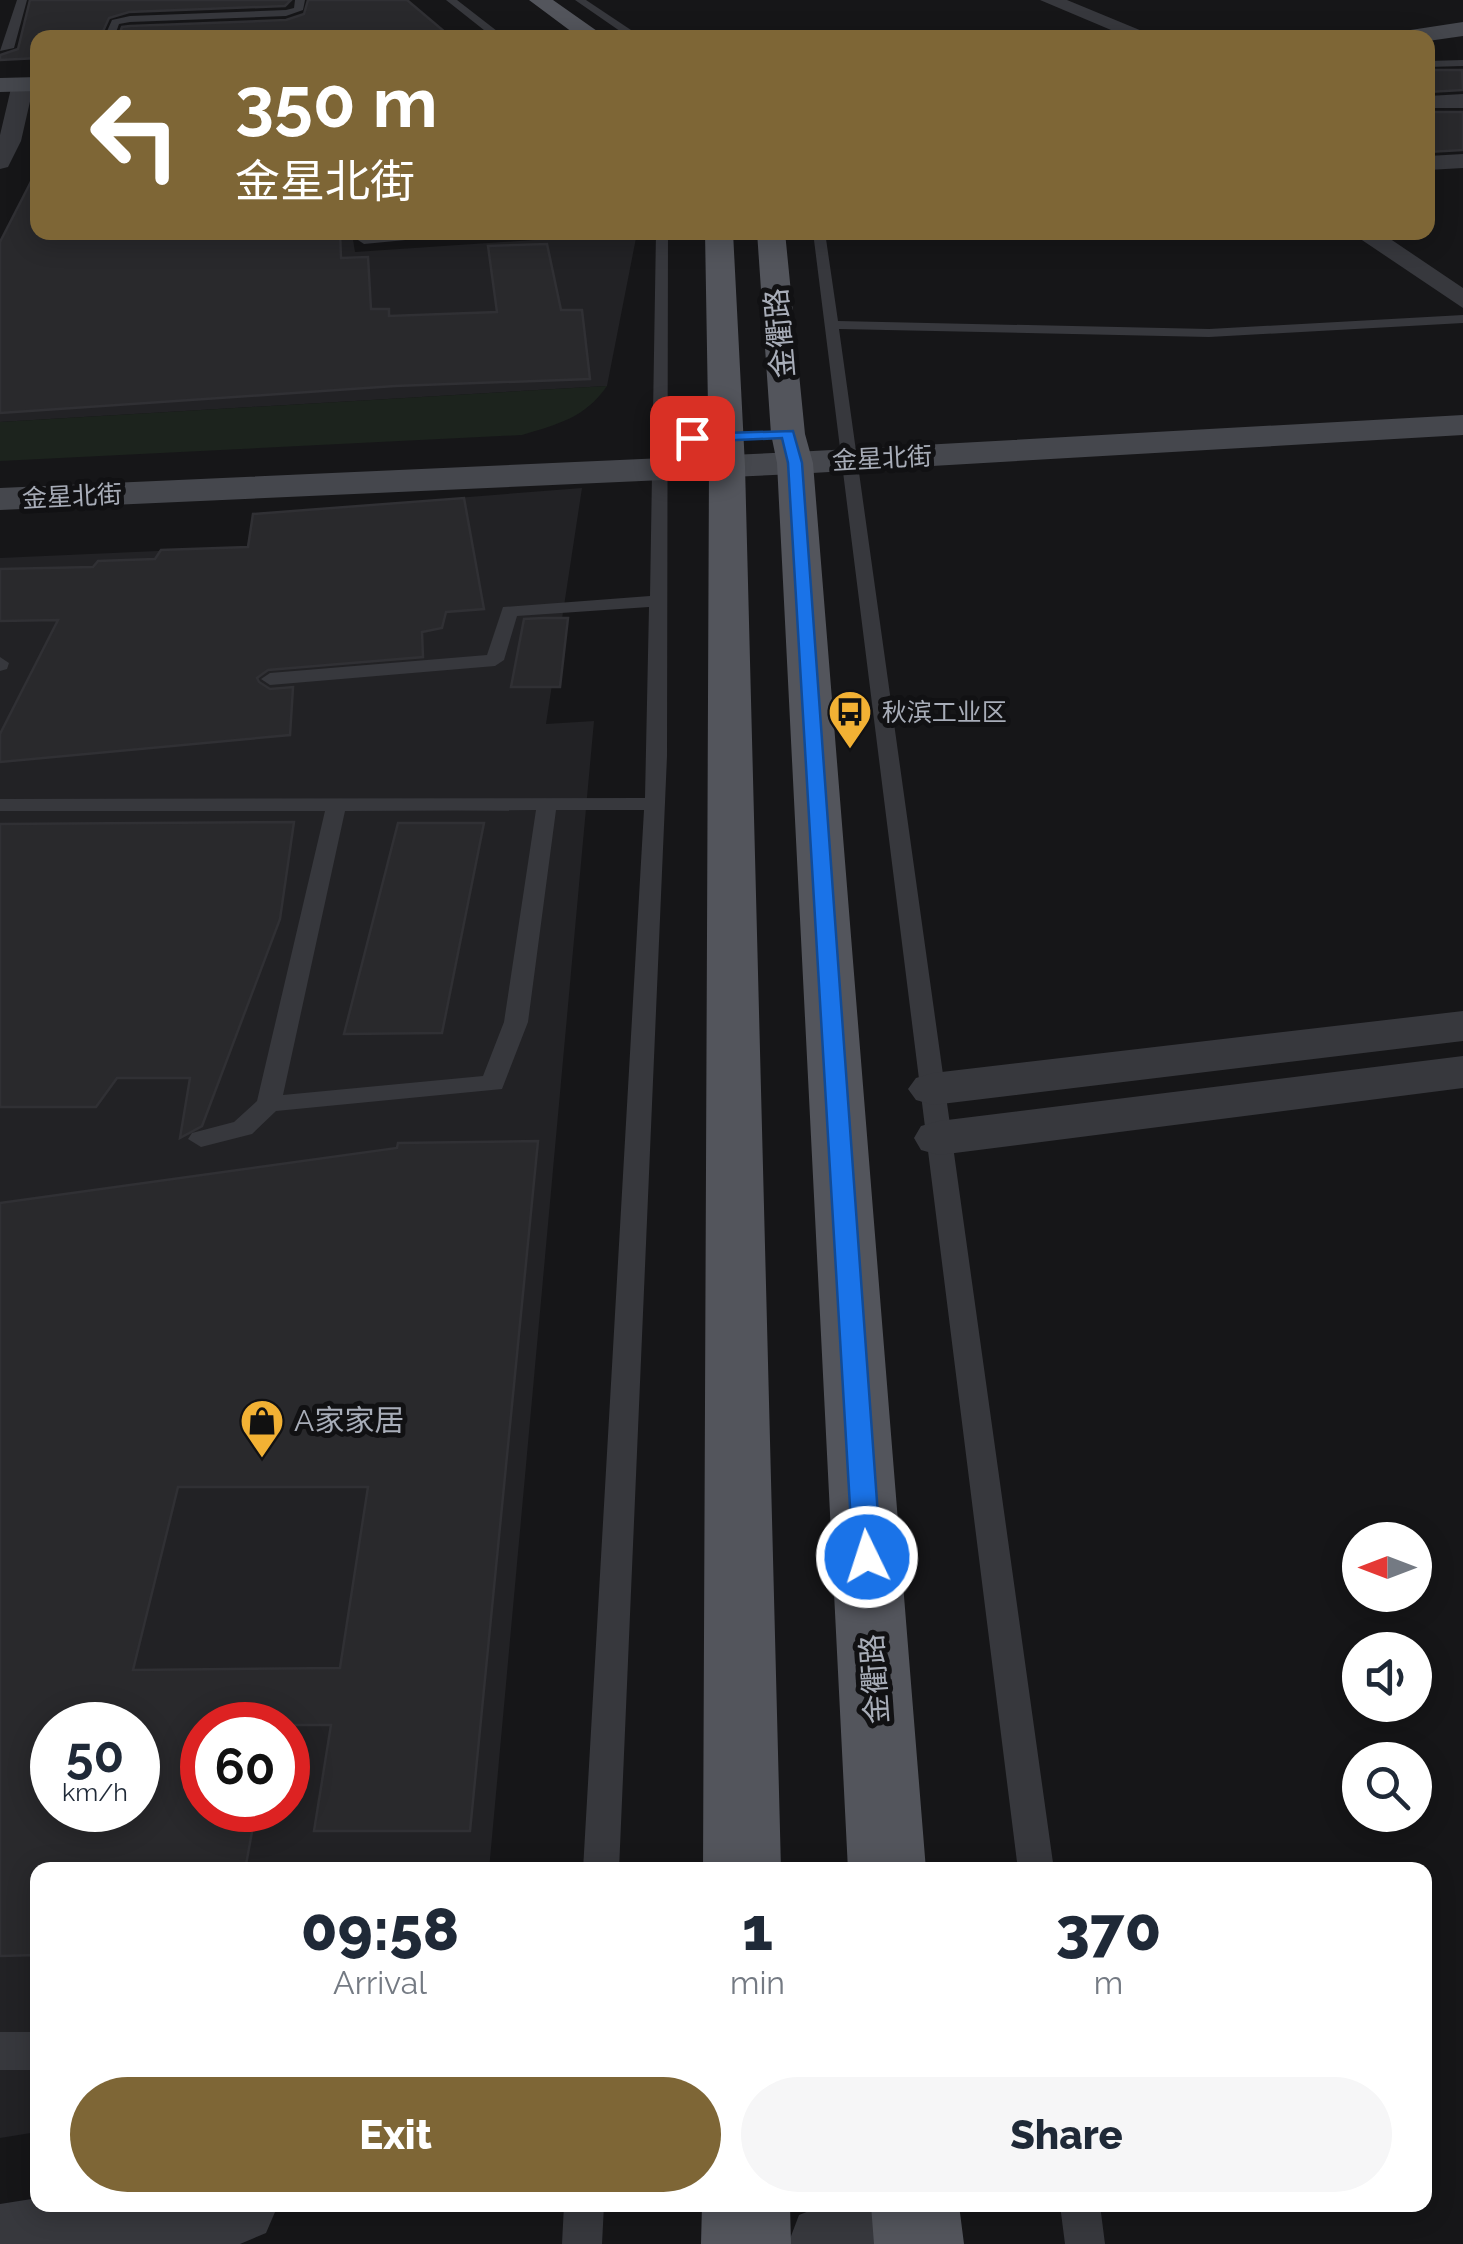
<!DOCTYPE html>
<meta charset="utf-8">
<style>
:root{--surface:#fff;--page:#f6f6f7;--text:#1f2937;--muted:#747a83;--accent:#7e6636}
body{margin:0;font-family:Raleway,"Noto Sans SC",sans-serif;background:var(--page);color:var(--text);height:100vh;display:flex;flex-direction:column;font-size:38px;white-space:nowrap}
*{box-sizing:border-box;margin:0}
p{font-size:32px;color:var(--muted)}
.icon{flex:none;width:55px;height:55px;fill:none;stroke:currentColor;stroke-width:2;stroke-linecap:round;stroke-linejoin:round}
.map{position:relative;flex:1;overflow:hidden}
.sheet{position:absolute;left:30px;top:1862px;width:1402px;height:350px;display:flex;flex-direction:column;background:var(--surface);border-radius:20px;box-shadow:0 5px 25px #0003}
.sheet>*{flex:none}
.banner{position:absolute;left:30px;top:30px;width:1405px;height:210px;border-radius:20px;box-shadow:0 5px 25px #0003;background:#7e6636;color:#fff;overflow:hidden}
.needle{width:65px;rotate:270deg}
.fabs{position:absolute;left:1342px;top:1522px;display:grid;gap:20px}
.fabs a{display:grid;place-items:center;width:90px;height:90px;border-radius:50%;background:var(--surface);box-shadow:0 5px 25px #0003;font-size:50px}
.speed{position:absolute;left:30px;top:1702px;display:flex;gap:20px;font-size:50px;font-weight:700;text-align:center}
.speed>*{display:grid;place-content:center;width:130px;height:130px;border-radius:50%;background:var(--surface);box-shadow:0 5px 25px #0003;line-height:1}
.speed small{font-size:25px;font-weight:400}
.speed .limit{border:15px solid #d22;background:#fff;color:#111}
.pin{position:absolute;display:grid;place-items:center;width:85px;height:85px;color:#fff;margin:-42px;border-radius:20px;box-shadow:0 5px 15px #0006}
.me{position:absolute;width:110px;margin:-55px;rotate:356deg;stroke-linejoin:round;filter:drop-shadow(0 0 8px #0008)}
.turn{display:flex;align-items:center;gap:35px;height:210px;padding:0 40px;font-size:45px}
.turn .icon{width:130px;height:130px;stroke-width:2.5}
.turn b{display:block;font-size:70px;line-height:85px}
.eta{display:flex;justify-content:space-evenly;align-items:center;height:170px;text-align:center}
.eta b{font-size:60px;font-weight:800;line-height:70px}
.action{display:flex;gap:20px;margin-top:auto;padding:20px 40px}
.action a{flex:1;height:115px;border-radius:60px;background:var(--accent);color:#fff;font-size:40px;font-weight:800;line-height:115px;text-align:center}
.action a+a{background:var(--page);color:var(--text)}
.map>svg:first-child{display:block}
</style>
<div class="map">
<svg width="1463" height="2244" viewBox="0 0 1463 2244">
<rect width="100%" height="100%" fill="#161618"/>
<path fill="#222225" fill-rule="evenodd" d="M38,232L352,233L355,252L637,233L607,386L0,422V243Z
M582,488L546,724L594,721L489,1870H38L37,2132L0,2138V558L247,547L253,514ZM52,1725H138V1810H52ZM202,1725H288V1810H202Z"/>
<path fill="#1c231d" d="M607,386C585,418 558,424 522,435L0,461V422Z"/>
<path fill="#29292c" stroke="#303034" stroke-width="2.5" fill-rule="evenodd" d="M30,0H291L285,6L129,12L109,18L100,38H38V58L0,60V55L18,49Z
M308,0H407L452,38H118L122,27L130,26L286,20L304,14Z
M1428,70H1462L1463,90L1428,92Z
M1428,112H1463V150L1428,152Z
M38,168V232H340L341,258L368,257L371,309H389V316L497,312L488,246L547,244L561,310H582L590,379L395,386L0,413V242Z
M464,498L484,609L446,612L442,628L422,632L423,657L268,670L257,678L259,682L270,689L293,687L290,735L0,762V734L58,620L0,621V569L93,567L98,561L155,559L161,550L248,547L253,514Z
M544,618H568L560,687H511L524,619Z
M294,822L280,919L202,1126L180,1138L190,1078H117L96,1107H0V824Z
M398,823H484L442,1033L344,1034Z
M538,1141L470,1831H314L331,1725H202V1810H256L245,1870H38V1955L0,1956V1203L397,1148L398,1143ZM178,1487H368L340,1668L133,1670ZM52,1725H138V1810H52Z"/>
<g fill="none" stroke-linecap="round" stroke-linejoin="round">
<path fill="#37383d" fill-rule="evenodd" d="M17,0H27L14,48L0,51Z
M295,0H305L303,10L286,16L130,22L119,24L114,38H104L112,20L130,16L286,10L294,8Z
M446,0H457L506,38H494Z
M575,0H586L643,38H630Z
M1463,60V66L1428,67V61Z
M418,232H489L364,244L358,240Z
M656,232H668L667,756L619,1870H583L644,810H556L528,1022L502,1089L276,1111L252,1134L201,1147L188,1139L192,1133L234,1122L257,1101L325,811H0V799L645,798L649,607L517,616L504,660L495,666L270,685L261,679L270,673L487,655L503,607L650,596ZM536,810L504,1022L483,1076L283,1095L345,811Z
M813,232H825L838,321L1209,329L1463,315V323L1209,337L839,329L1054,1870H1018Z
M0,657L9,663L7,669L0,671Z
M0,2032H38V2070H0Z
M564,2205H604L602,2244H562Z
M1060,2205H1100L1105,2244H1065Z"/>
<path fill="#37383d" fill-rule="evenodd" d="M1040,0H1067L1159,38H1130Z
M23,78L34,84L21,141L8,167L0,169V135L12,84Z
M1463,94V108H1428V96Z
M1463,154V168L1428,170V156Z
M1350,232H1380L1463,288V308Z
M1463,1011V1041L933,1105L916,1100L908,1089L916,1078L933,1073Z
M1463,1056V1088L939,1155L921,1150L914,1138L921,1126L939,1121Z
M38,2198V2205H278L266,2233L240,2244H0V2204Z
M824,2205H948L958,2229L952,2244H788L799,2215Z"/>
<path fill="#45474d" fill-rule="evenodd" d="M1463,22V36L1428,41L1393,38L1404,31Z
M38,77V91L0,92V78Z
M1463,415V435L795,474L0,510V488L795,452Z"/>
<path fill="#53555c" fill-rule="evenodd" d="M529,0H553L607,38H580Z
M705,232H733L745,466L781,1870H703L709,466Z
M757,232H785L805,434L813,463L926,1870H848L777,463L771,434Z
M702,2205H790L791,2244H701Z
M871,2205H959L964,2244H874Z"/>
</g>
<path fill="#1a73e8" stroke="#114b97" stroke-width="2.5" d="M793,431L802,463L881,1557L877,1565H857L853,1557L788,463L782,438L692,442L685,438L692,434Z"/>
<defs>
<symbol id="bus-pin" viewBox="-11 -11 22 30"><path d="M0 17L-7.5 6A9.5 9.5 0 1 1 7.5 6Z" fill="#f2b134" stroke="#111113"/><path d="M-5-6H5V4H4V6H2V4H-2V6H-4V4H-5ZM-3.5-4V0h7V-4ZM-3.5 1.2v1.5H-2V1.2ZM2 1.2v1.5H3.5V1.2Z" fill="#111"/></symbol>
<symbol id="shop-pin" viewBox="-11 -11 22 30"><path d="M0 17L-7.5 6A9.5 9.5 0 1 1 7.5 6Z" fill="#f2b134" stroke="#111113"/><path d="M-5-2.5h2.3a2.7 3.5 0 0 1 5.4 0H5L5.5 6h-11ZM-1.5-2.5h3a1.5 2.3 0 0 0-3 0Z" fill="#111"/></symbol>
</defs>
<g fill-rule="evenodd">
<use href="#bus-pin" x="825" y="687" width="50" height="68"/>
<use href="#shop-pin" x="237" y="1396" width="50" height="68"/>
</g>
<g text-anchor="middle" stroke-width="10" stroke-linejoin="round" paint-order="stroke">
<g font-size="25" fill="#a8adb8" stroke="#111113">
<text transform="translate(882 458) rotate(-3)" y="9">金星北街</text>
<text transform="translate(72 496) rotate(-3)" y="9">金星北街</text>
</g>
<g font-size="25" fill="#a8adb8" stroke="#111113" text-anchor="start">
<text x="882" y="721">秋滨工业区</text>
</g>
<g font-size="30" fill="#a8adb8" stroke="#111113">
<text transform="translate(780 333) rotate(-95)" y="10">金衢路</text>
<text transform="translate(875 1679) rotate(-94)" y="10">金衢路</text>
</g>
<g font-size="30" fill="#a8adb8" stroke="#111113" text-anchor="start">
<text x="294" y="1431">A家家居</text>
</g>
</g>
</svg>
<div class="fabs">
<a><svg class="needle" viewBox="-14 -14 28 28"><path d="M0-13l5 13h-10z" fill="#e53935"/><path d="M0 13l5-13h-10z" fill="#747a83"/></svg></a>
<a><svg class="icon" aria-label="sound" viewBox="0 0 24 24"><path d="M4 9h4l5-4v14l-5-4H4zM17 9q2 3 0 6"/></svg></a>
<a><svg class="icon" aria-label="search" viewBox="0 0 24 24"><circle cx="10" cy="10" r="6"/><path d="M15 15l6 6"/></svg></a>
</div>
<div class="speed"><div>50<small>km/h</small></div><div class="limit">60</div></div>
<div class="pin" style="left:692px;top:438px;background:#d93025"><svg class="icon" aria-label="arrive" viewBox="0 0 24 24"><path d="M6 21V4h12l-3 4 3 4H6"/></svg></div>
<svg class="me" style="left:867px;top:1557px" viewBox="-20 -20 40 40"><circle r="17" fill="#1a73e8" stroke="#fff" stroke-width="3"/><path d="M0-11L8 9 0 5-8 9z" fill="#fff"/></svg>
<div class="banner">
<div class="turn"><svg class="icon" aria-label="left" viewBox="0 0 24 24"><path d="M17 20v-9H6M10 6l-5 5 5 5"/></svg><div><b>350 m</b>金星北街</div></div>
</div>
<section class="sheet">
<div class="eta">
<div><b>09:58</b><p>Arrival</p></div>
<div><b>1</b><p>min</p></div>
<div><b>370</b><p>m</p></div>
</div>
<div class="action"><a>Exit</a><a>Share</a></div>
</section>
</div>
